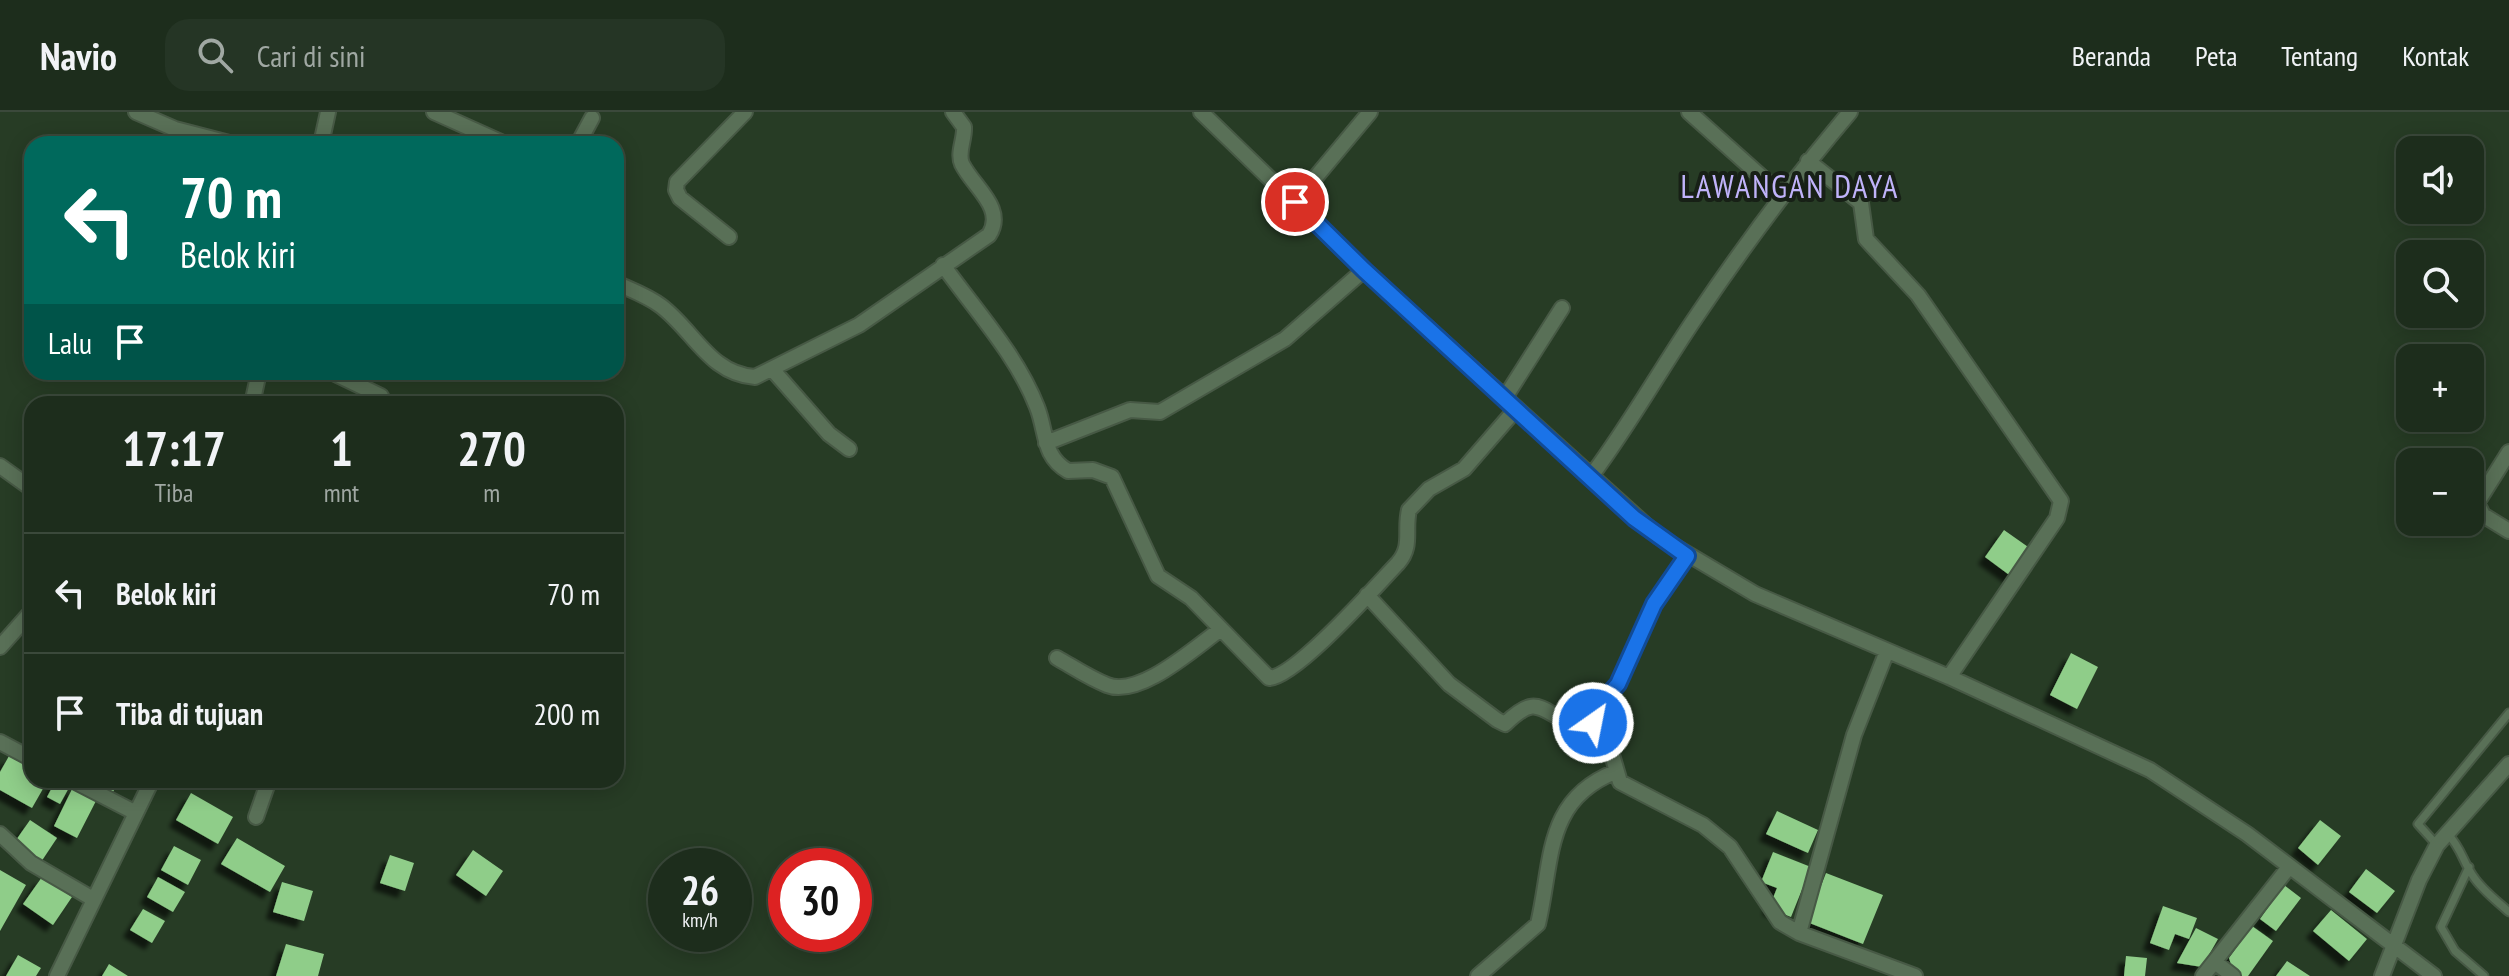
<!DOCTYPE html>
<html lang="id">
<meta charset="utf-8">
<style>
:root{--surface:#1d2d1c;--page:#253525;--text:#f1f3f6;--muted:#a0a8a3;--line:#3b493b}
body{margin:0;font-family:"PT Sans Narrow",sans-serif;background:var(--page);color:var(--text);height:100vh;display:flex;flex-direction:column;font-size:30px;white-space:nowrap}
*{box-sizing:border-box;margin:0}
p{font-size:26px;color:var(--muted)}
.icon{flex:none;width:44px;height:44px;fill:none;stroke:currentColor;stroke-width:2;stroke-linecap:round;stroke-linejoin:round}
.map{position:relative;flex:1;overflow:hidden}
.sheet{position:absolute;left:24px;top:284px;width:600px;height:392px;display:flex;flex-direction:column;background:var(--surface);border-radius:24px;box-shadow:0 4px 20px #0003,0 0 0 2px var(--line)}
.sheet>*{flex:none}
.guide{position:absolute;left:24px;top:24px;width:600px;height:244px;border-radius:24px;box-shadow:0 4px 20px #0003,0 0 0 2px var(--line);background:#00695c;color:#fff;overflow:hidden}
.fabs{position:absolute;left:2396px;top:24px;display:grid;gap:16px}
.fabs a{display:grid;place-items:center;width:88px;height:88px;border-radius:16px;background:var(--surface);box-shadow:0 4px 20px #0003,0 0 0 2px var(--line);font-size:40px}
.speed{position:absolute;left:648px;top:736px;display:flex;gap:16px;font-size:40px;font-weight:700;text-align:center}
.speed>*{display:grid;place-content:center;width:104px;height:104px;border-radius:50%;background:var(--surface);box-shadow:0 4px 20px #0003,0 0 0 2px var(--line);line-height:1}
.speed small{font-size:20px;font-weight:400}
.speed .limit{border:12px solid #d22;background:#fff;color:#111}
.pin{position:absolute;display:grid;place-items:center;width:68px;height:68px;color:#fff;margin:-34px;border:4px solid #fff;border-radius:50%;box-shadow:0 2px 8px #0007}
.me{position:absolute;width:88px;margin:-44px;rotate:33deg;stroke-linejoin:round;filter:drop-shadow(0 0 6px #0008)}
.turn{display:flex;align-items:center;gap:28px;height:168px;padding:0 24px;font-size:36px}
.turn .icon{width:104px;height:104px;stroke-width:2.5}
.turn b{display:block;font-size:56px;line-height:68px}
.then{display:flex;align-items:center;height:76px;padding:0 24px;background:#0003;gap:16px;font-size:30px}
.eta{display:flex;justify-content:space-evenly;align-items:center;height:136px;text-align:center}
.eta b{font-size:48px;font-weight:700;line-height:56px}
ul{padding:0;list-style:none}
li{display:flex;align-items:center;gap:24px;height:120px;padding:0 24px;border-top:2px solid var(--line)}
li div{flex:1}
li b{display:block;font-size:30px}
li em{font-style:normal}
header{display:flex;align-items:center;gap:48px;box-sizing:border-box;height:112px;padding:0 40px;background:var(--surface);border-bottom:2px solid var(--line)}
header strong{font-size:38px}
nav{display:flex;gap:44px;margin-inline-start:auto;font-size:28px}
.search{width:560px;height:72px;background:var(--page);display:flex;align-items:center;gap:20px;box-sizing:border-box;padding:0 28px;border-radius:24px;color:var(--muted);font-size:30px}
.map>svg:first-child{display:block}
</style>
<header>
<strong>Navio</strong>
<div class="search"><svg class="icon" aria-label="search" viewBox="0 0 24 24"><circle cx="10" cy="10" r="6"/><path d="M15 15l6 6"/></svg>Cari di sini</div>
<nav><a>Beranda</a><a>Peta</a><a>Tentang</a><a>Kontak</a></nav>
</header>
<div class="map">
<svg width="2509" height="864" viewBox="0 0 2509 864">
<defs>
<filter id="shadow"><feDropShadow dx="-7" dy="7" stdDeviation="2" flood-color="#0009"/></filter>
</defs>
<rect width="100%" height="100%" fill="#273c25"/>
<path fill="#8fcd89" filter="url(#shadow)" d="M2004,418L2031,437L2012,465L1985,445Z
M2071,541L2098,555L2077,597L2050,583Z
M9,644L32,657V668H48L32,696L0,678V660Z
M56,668L70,674L60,692L47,685Z
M85,668H119L112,682Z
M73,675L97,687L77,726L54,714Z
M191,681L233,705L218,732L176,708Z
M1777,699L1818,718L1808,741L1766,722Z
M30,708L57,726L41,750L14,731Z
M2320,708L2341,724L2318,753L2298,736Z
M237,726L285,754L270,780L221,752Z
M174,734L201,748L188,773L161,758Z
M473,738L503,759L486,784L456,763Z
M1773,740L1811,755L1791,805L1769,796L1777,776L1761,770Z
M390,743L414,751L405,779L380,771Z
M2366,757L2395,779L2377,801L2349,780Z
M0,758L26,773L0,819Z
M1826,761L1883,783L1863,832L1807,810Z
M42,765L72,785L53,813L23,792Z
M158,765L185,780L173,800L147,785Z
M282,770L313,779L304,809L273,800Z
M2284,773L2301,786L2276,819L2260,807Z
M2163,794L2197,806L2189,827L2175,822L2169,838L2150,831Z
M143,797L165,809L152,831L130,818Z
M2331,798L2367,827L2349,849L2313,819Z
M2252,814L2273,829L2248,864H2240L2233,859L2229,846Z
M2196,816L2218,827L2202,855L2177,851Z
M286,832L324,842L318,864H276Z
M18,843L41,856L36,864H6Z
M2126,844L2147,846L2145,864H2124Z
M2287,849L2310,864H2276Z
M109,852L128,864H102Z"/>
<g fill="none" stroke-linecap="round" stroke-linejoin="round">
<defs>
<path id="lane" d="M2447,721C2462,737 2462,748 2473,764C2482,778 2497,789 2509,800
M2437,733L2418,712L2509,601
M2469,755L2441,815L2455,839L2484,864"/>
<path id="street" d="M136,0L175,17L233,32
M434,0L505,32
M1201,0L1364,158L1659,425L1755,482L1949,565L2150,658L2247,722L2434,864
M1689,0L1783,84
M321,32L328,0
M578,32L592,6
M1808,49L1861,91L1866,127L1918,183L2061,389L2057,406L1949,565
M1295,90L1370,0
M729,125L680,86L676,78L677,70L745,0
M943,153C975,198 1017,243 1037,295C1047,320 1042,344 1068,359L1093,358L1112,365L1158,464L1191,486L1269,566C1296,565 1376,474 1398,451C1413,434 1404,418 1409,398L1429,377L1464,357L1516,297
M616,171C631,178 648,184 661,194C694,219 710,262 755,265L859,213L989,123C1006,96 974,76 962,52C957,41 965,27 964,15L953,0
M772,257L829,322L849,337
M331,260L381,284
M1504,287L1562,196
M252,292L259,260
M1046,331L1130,298L1160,300L1285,227L1364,158
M2509,340L2477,391L2483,403L2509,419
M0,354L32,377
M1592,363C1630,312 1660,258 1696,205C1743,135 1795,65 1850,0
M1687,444L1654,492L1618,572L1592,605L1610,636L1620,670L1703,713L1730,735L1780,810L1799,821L1915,864
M1367,483L1449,572L1497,608L1505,612C1537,581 1539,598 1572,612L1592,605
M0,535L32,499
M1057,546C1073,555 1089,566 1107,573C1140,586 1194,536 1221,517
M0,630L32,647
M72,668L136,701
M256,705L269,668
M0,722L31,751L93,787
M1799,821L1854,623L1887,539
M2215,850L2233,864
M57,864L152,668
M1478,864L1538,812C1553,749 1544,688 1615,660
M2203,864L2289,755
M2382,864L2419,768L2437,733L2509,652"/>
</defs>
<use href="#lane" stroke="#475945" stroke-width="11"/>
<use href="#street" stroke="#475945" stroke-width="18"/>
<use href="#lane" stroke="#597057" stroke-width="7"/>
<use href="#street" stroke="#597057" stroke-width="14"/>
</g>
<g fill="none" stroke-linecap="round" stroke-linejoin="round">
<defs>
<path id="route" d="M1295,90L1364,158L1634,406L1687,444L1654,492L1618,572L1596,597L1593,611"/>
</defs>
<use href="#route" stroke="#114b97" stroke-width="20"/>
<use href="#route" stroke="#1a73e8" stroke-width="14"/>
</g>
<g text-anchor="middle" stroke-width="8" stroke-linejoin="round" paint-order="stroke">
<g font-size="32" letter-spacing="2" fill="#c0b3fa" stroke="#172016">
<text x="1790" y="86">LAWANGAN DAYA</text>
</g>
</g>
</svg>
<div class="fabs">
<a><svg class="icon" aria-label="sound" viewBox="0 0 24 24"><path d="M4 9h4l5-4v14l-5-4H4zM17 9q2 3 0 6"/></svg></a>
<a><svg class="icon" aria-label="search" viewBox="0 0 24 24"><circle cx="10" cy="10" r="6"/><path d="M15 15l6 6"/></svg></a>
<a>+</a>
<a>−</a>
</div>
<div class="speed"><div>26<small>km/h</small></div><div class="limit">30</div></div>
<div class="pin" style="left:1295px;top:90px;background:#d93025"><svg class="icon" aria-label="arrive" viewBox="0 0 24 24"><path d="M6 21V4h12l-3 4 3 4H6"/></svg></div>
<svg class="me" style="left:1593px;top:611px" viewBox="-20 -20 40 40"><circle r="17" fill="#1a73e8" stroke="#fff" stroke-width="3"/><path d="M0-11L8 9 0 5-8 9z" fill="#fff"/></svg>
<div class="guide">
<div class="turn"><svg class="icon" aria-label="left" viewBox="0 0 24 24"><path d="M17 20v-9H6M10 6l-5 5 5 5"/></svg><div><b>70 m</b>Belok kiri</div></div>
<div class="then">Lalu<svg class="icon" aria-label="arrive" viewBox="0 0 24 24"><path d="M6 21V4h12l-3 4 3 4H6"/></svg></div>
</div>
<section class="sheet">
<div class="eta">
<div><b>17:17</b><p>Tiba</p></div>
<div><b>1</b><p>mnt</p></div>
<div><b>270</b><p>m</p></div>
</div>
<ul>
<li><svg class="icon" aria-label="left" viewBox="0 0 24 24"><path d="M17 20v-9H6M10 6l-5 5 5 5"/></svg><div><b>Belok kiri</b></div><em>70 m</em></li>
<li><svg class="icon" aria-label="arrive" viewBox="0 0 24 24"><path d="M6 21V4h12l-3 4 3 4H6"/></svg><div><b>Tiba di tujuan</b></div><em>200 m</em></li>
</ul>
</section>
</div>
